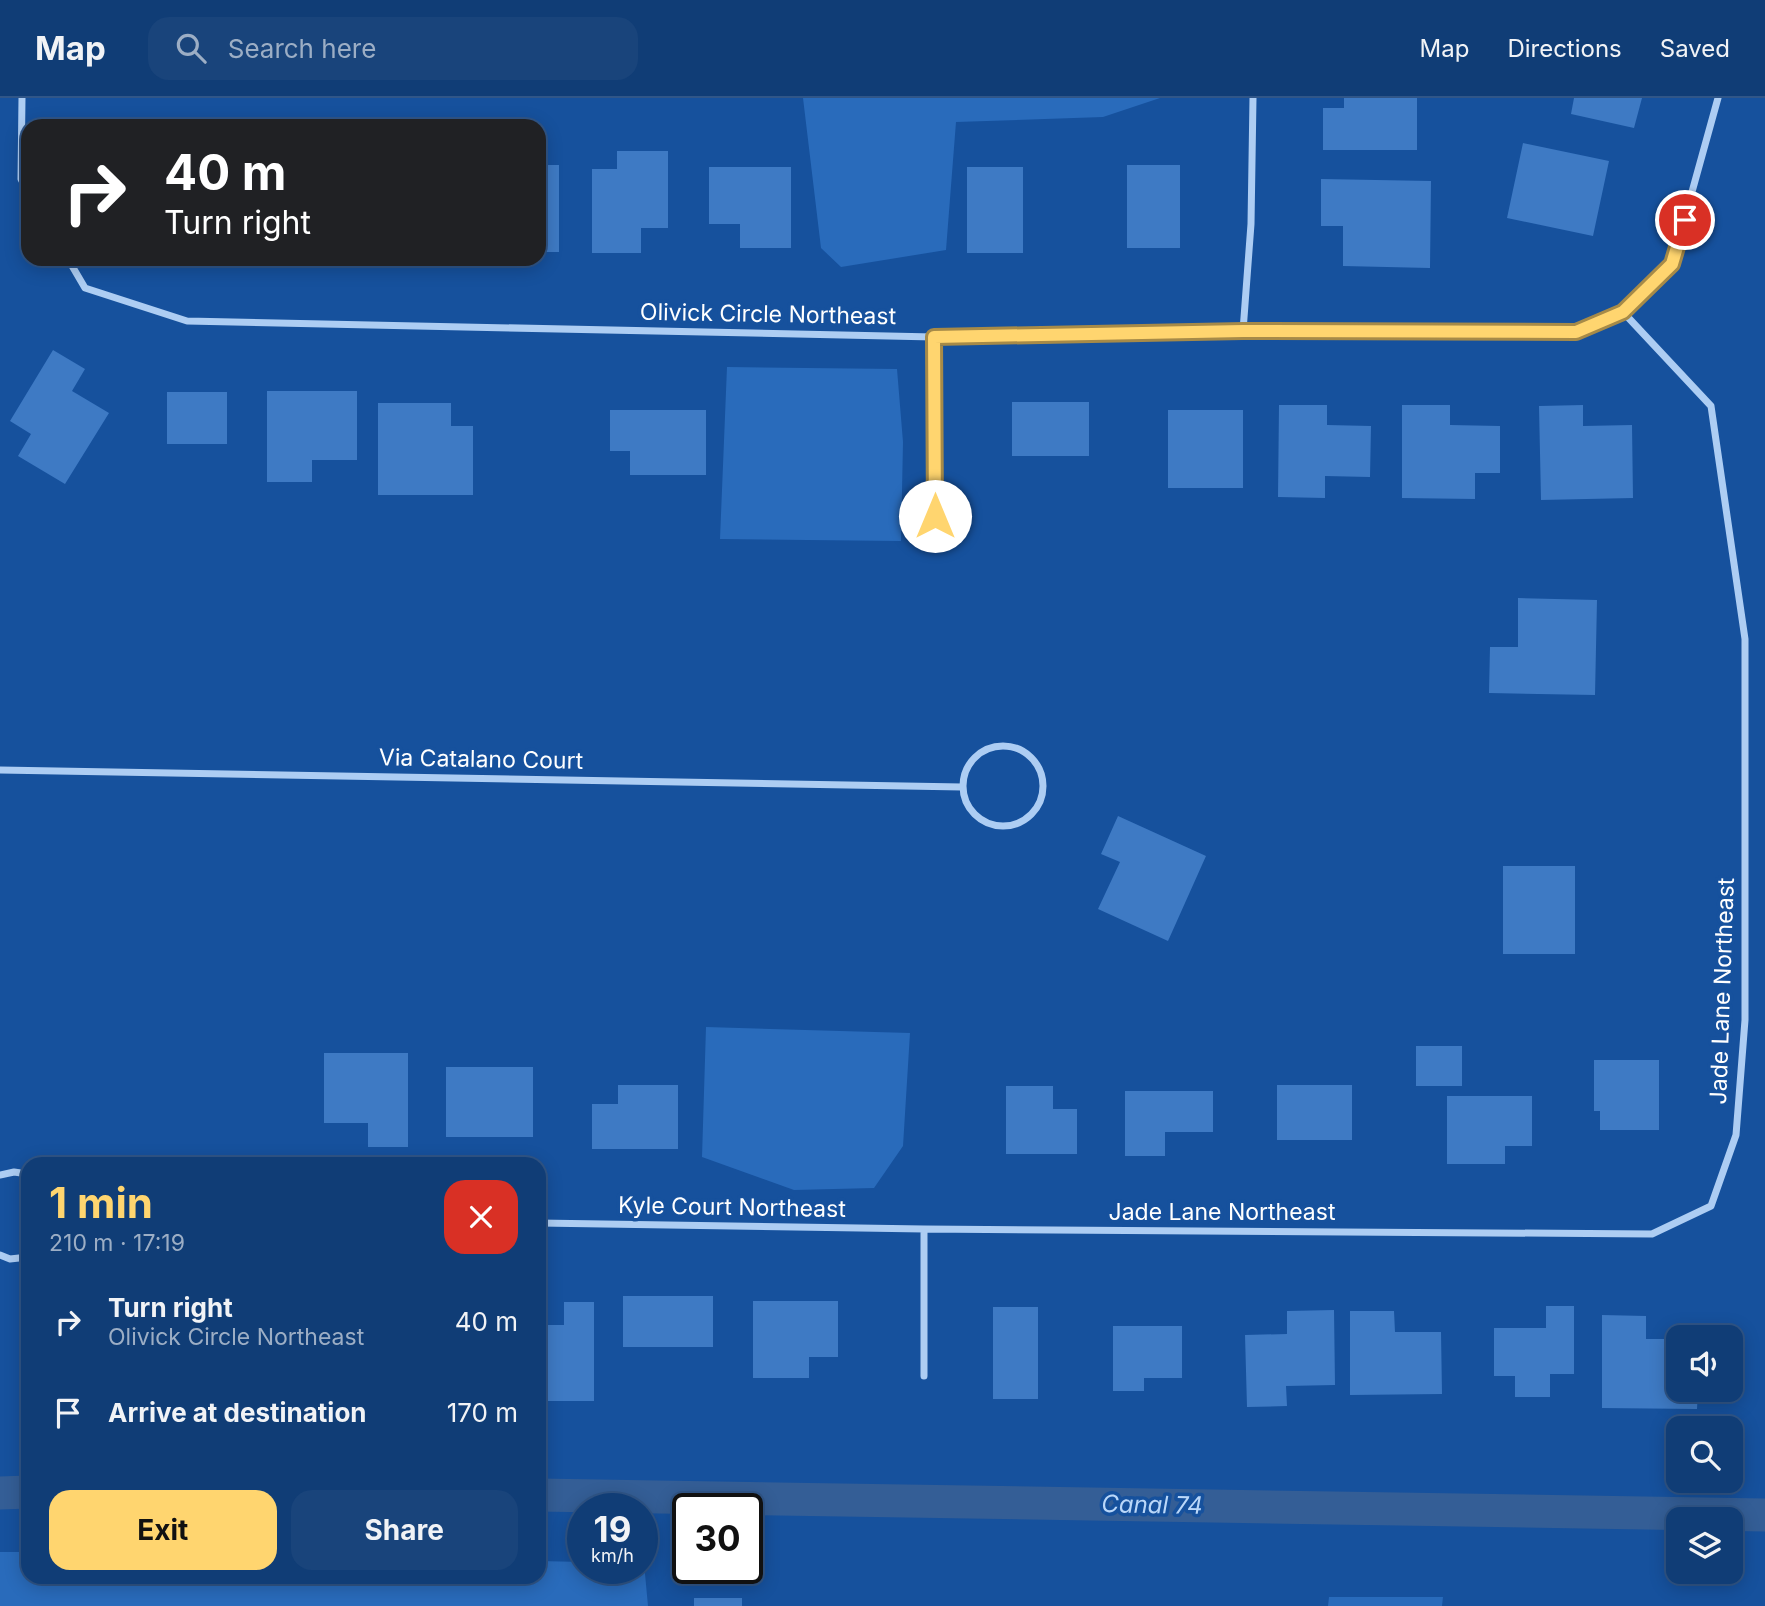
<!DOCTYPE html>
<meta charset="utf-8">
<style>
:root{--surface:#103d76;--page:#19447b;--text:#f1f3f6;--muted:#9caec5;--line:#305688;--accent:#ffd56f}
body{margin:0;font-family:Inter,sans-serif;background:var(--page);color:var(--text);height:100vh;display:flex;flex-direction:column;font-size:26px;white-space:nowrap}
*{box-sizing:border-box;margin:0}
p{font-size:23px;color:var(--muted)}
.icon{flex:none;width:38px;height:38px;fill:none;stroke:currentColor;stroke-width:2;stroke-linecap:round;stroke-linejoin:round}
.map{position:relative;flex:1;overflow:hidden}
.details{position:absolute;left:21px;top:1059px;width:525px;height:427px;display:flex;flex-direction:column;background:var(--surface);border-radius:21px;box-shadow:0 4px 18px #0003,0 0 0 2px var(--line)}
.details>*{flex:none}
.hud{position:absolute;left:21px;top:21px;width:525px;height:147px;border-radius:21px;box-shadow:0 4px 18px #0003,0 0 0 2px var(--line);background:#202124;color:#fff;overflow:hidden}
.tools{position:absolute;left:1666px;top:1227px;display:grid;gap:14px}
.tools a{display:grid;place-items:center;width:77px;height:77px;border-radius:14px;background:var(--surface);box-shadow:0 4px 18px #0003,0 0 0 2px var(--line);font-size:35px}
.speed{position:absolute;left:567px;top:1395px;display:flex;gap:14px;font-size:35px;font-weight:700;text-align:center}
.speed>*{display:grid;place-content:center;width:91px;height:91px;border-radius:50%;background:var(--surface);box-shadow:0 4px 18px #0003,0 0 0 2px var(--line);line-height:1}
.speed small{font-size:18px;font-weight:400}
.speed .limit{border:4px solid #111;border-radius:10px;background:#fff;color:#111}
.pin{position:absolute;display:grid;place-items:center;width:60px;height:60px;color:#fff;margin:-30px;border:4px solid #fff;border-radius:50%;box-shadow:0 2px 7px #0007}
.me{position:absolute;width:77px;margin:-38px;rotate:0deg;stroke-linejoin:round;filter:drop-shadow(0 0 5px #0008)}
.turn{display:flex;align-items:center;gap:24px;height:147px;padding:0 28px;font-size:32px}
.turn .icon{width:91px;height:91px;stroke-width:2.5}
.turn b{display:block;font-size:49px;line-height:60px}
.round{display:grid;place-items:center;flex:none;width:74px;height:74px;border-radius:21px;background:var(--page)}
.headline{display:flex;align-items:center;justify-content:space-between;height:119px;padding:0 28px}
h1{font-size:42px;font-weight:700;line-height:52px;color:var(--accent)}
.action{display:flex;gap:14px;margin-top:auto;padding:14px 28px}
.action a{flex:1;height:80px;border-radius:21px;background:var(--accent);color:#111;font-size:28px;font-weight:700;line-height:80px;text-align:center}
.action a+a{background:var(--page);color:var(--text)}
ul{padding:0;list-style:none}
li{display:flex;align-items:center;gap:21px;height:91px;padding:0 28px}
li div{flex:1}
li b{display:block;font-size:26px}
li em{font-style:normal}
header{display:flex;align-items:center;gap:42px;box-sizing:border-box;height:98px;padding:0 35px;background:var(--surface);border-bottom:2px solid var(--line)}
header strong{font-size:33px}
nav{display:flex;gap:38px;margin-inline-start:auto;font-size:24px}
.search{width:490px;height:63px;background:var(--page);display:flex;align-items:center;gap:18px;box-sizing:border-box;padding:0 24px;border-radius:21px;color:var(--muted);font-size:26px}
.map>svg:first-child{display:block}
</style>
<header>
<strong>Map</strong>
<div class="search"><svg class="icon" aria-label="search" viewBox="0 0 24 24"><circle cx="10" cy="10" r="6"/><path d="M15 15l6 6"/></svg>Search here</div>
<nav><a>Map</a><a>Directions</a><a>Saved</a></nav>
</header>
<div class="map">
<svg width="1765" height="1508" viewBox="0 0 1765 1508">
<rect width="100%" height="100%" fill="#16519d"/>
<path fill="#296bbb" d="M803,0H1160L1103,19L956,24L946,152L841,169L821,150Z
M727,269L897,271L903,344L901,443L720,441Z
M706,929L910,935L903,1048L874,1090L794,1092L702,1059Z
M0,1454H28V1479H539V1463L583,1464V1470H642L644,1465L648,1508H0Z
M1329,1499H1443L1442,1508H1328Z"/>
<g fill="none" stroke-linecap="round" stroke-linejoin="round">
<path stroke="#345e96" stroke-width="33" d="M0,1395L28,1394
M539,1397L1765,1417"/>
</g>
<path fill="#3e7ac4" d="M1344,0H1417V52H1323V10H1344Z
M1574,0H1642L1634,30L1571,16Z
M1523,45L1609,63L1593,138L1507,120Z
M617,53H668V130H641V155H592V71H617Z
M539,67H559V154H539Z
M1127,67H1180V150H1127Z
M709,69H791V150H740V126H709Z
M967,69H1023V155H967Z
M1321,81L1431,83L1430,170L1343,168V128H1321Z
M53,252L85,271L72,293L109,315L65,386L18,358L31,336L10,323Z
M267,293H357V362H312V384H267Z
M167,294H227V346H167Z
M1012,304H1089V358H1012Z
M378,305H451V328H473V397H378Z
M1279,307H1327V327L1371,328L1370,379L1325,378V400L1278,399Z
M1402,307H1450V327L1500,328V375H1475V401L1402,400Z
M1583,307V328L1632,327L1633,400L1541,402L1539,308Z
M610,312H706V377H630V353H610Z
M1168,312H1243V390H1168Z
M1518,500L1597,502L1595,597L1489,595L1490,549H1518Z
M1118,718L1206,758L1168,843L1098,811L1120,764L1101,756Z
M1503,768H1575V856H1503Z
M1416,948H1462V988H1416Z
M324,955H408V1049H368V1025H324Z
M1594,962H1659V1032H1600V1013H1594Z
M446,969H533V1039H446Z
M618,987H678V1051H592V1006H618Z
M1277,987H1352V1042H1277Z
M1006,988H1053V1011H1077V1056H1006Z
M1125,993H1213V1034H1165V1058H1125Z
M1447,998H1532V1048H1505V1066H1447Z
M623,1198H713V1249H623Z
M753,1203H838V1259H809V1280H753Z
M564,1204H594V1303H539V1227H564Z
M1546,1208H1574V1276H1550V1299H1515V1278H1494V1230H1546Z
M993,1209H1038V1301H993Z
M1334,1212L1335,1287L1286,1288L1287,1308L1247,1309L1245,1237L1287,1236V1213Z
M1350,1213H1394L1395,1234H1441L1442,1296L1350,1297Z
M1602,1217L1646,1218V1241H1678V1292H1698L1697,1311L1602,1310Z
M1113,1228H1182V1280H1144V1293H1113Z
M694,1500H742V1508H694Z"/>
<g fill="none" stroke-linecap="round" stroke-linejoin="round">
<path stroke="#adcdf3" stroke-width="7" d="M22,0L21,81L28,94
M68,161L85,190L187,223L934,239L1243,233L1576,234L1623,214L1672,166L1718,0
M1243,233L1251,126L1253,0
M934,239L935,418
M963 688a40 40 0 1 1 80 0a40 40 0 1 1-80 0Z
M0,672L962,689
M0,1077L14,1074L28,1076
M539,1125L924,1131L1652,1136L1711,1108L1736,1037L1745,922V541L1711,308L1623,214
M0,1157L10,1161L28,1159
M924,1278V1131"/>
</g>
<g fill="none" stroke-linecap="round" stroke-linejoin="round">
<defs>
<path id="route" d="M935,418L934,239L1243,233L1576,234L1623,214L1672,166L1685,122"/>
</defs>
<use href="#route" stroke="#a68a48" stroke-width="18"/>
<use href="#route" stroke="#ffd56f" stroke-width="12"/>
</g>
<g text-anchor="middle" stroke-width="7" stroke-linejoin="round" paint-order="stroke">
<g font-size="23" fill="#fff" stroke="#16519d">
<text transform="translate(768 216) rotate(1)" y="8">Olivick Circle Northeast</text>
<text transform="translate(481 661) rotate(1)" y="8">Via Catalano Court</text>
<text transform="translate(1722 893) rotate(-88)" y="8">Jade Lane Northeast</text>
<text transform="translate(732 1109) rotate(1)" y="8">Kyle Court Northeast</text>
<text x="1222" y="1122">Jade Lane Northeast</text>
</g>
<g font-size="24" font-style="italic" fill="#bad7f9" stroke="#16519d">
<text transform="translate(1152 1407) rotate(1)" y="8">Canal 74</text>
</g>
</g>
</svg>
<div class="tools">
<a><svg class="icon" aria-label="sound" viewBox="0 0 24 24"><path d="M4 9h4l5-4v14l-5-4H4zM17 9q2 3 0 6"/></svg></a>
<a><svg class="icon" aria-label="search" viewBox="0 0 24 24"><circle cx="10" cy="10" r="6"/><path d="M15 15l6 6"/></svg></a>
<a><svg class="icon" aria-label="layers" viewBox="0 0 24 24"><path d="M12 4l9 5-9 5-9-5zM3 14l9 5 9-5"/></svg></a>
</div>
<div class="speed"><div>19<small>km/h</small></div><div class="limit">30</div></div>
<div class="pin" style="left:1685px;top:122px;background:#d93025"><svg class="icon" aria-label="arrive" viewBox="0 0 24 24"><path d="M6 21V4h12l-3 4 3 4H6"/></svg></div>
<svg class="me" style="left:935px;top:418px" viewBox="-20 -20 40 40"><circle r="19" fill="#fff"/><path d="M0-13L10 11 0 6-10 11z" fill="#ffd56f"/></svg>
<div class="hud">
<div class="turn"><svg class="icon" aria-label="right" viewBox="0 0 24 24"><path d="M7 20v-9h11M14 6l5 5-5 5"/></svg><div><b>40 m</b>Turn right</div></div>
</div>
<section class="details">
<div class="headline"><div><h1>1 min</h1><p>210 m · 17:19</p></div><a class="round" style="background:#d93025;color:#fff"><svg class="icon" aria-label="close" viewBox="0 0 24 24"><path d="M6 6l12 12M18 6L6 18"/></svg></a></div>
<ul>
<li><svg class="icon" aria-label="right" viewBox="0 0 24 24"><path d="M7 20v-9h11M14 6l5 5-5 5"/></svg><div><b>Turn right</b><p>Olivick Circle Northeast</p></div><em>40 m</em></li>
<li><svg class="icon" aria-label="arrive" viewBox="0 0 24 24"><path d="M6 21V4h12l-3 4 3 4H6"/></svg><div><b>Arrive at destination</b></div><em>170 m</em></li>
</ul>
<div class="action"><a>Exit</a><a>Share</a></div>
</section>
</div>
